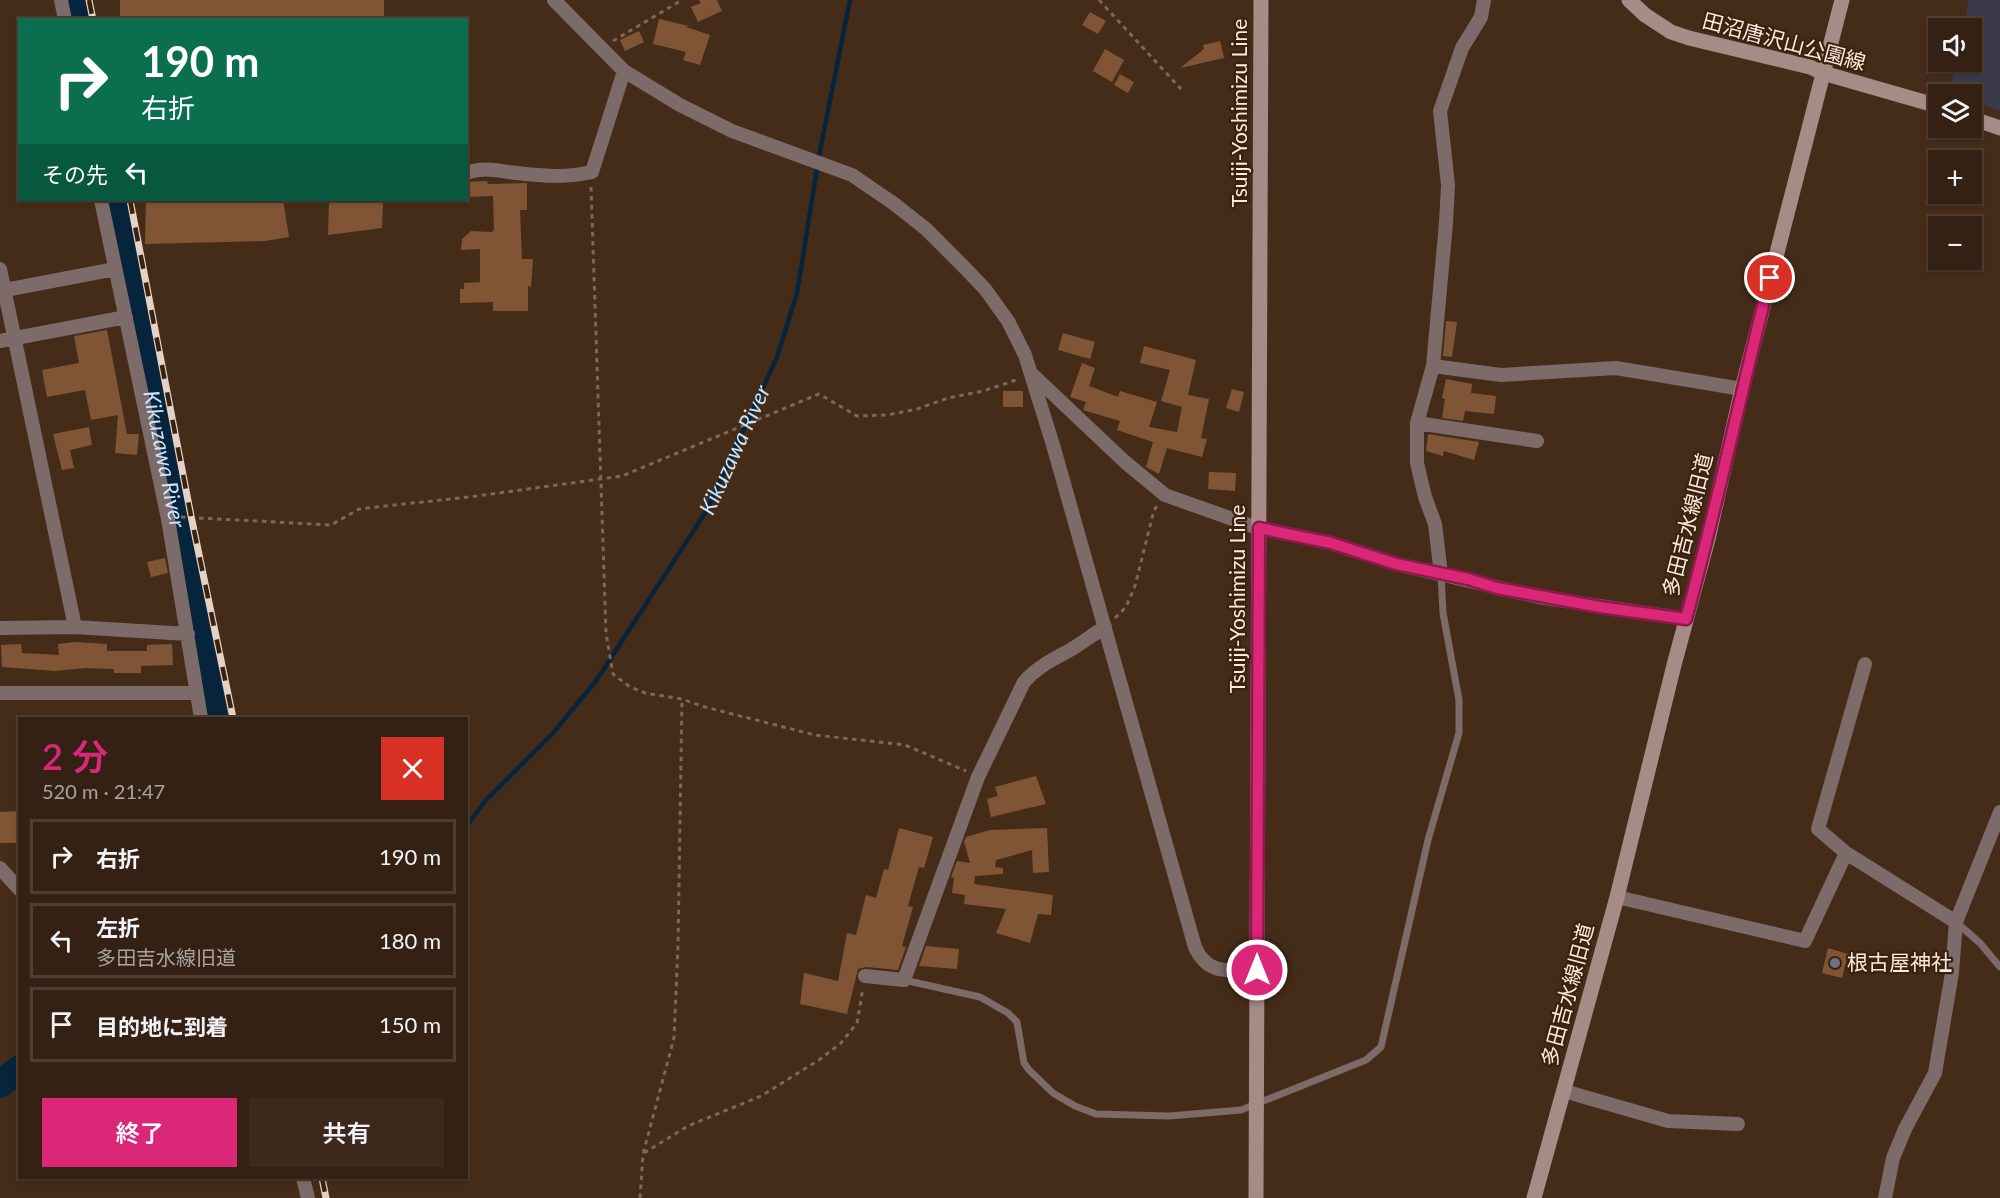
<!DOCTYPE html>
<html lang="ja">
<meta charset="utf-8">
<style>
:root{--surface:#342113;--page:#3c291c;--text:#f1f3f6;--muted:#a9a3a0;--line:#4e3e33;--accent:#db2777}
body{margin:0;font-family:Lato,"Noto Sans JP",sans-serif;background:var(--page);color:var(--text);height:100vh;display:flex;flex-direction:column;font-size:22px;white-space:nowrap}
*{box-sizing:border-box;margin:0}
p{font-size:20px;color:var(--muted)}
.icon{flex:none;width:33px;height:33px;fill:none;stroke:currentColor;stroke-width:2;stroke-linecap:round;stroke-linejoin:round}
.map{position:relative;flex:1;overflow:hidden}
.sheet{position:absolute;left:18px;top:717px;width:450px;height:462px;display:flex;flex-direction:column;background:var(--surface);border-radius:0px;box-shadow:0 2px 4px #0004,0 0 0 2px var(--line)}
.sheet>*{flex:none}
.guide{position:absolute;left:18px;top:18px;width:450px;height:183px;border-radius:0px;box-shadow:0 2px 4px #0004,0 0 0 2px var(--line);background:#0b6e4f;color:#fff;overflow:hidden}
.buttons{position:absolute;left:1928px;top:18px;display:grid;gap:12px}
.buttons a{display:grid;place-items:center;width:54px;height:54px;border-radius:0px;background:var(--surface);box-shadow:0 2px 4px #0004,0 0 0 2px var(--line);font-size:30px}
.pin{position:absolute;display:grid;place-items:center;width:51px;height:51px;color:#fff;margin:-26px;border:3px solid #fff;border-radius:50%;box-shadow:0 2px 6px #0007}
.me{position:absolute;width:66px;margin:-33px;rotate:0deg;stroke-linejoin:round;filter:drop-shadow(0 0 4px #0008)}
.turn{display:flex;align-items:center;gap:21px;height:126px;padding:0 24px;font-size:27px}
.turn .icon{width:78px;height:78px;stroke-width:2.5}
.turn b{display:block;font-size:42px;line-height:51px}
.then{display:flex;align-items:center;height:57px;padding:0 24px;background:#0003;gap:12px;font-size:22px}
.round{display:grid;place-items:center;flex:none;width:63px;height:63px;border-radius:0px;background:var(--page)}
.summary{display:flex;align-items:center;justify-content:space-between;height:102px;padding:0 24px}
h1{font-size:36px;font-weight:600;line-height:45px;color:var(--accent)}
.cta{display:flex;gap:12px;margin-top:auto;padding:12px 24px}
.cta a{flex:1;height:69px;border-radius:0px;background:var(--accent);color:#fff;font-size:24px;font-weight:600;line-height:69px;text-align:center}
.cta a+a{background:var(--page);color:var(--text)}
ul{padding:0;list-style:none}
li{display:flex;align-items:center;gap:18px;height:75px;margin:0 12px 9px;padding:0 12px;border:3px solid var(--line);border-radius:0px}
li div{flex:1}
li b{display:block;font-size:22px}
li em{font-style:normal}
.map>svg:first-child{display:block}
</style>
<div class="map">
<svg width="2000" height="1198" viewBox="0 0 2000 1198">
<rect width="100%" height="100%" fill="#452c19"/>
<path fill="#3a3849" d="M1969,0H2000V111L1971,100V94H1956L1950,92L1956,62H1971V28H1963Z"/>
<g fill="none" stroke-linecap="round" stroke-linejoin="round">
<path stroke="#06243c" stroke-width="4.5" id="s1" d="M466,827L486,800L553,733L596,681L707,510L777,357L797,293L819,156L850,0"/>
<g stroke="#06243c" stroke-width="28">
<path d="M73,0L76,20"/>
<path id="s2" d="M113,200L181,541L214,718"/>
<path d="M0,1084L20,1069"/>
</g>
</g>
<path fill="#7f5536" d="M120,0H384V20H120Z
M699,0H717L722,11L698,22L691,7L701,3Z
M1090,12L1106,21L1098,34L1082,25Z
M659,19L689,26L686,27L710,35L700,65L683,60L686,52L653,44Z
M639,31L644,42L625,51L620,40Z
M1220,41L1224,58L1180,68L1204,49L1203,45Z
M1105,49L1124,60L1112,82L1093,71Z
M1120,74L1134,82L1128,93L1114,85Z
M487,181L488,184L527,183V210H520L522,259H533L531,287L528,286V311H493V302L460,303V289H464V283L480,282V249L461,250L462,239L471,231L492,232L494,230L493,196L466,197V182Z
M146,200H283L289,237L265,241L145,244Z
M329,200H383L382,228L328,235Z
M1446,321L1457,322L1452,357L1443,356Z
M107,330L127,434H139L137,455L115,453L118,415L91,420L85,390L47,397L42,370L79,363L74,336Z
M1063,333L1095,342L1090,359L1058,350Z
M1144,346L1196,360L1188,395L1209,399L1201,438L1207,439L1202,457L1167,448L1159,474L1146,467L1153,442L1117,430L1120,421L1083,410L1086,402L1070,397L1082,363L1095,368L1089,386L1118,397L1120,391L1157,402L1149,427L1177,432L1182,407L1161,401L1170,370L1140,363Z
M1446,379L1472,384L1471,393L1496,396L1494,414L1465,411L1463,421L1442,418L1445,399L1442,398Z
M1232,389L1244,392L1239,412L1226,408Z
M1003,391H1023V407H1003Z
M89,427L92,445L70,450L74,468L62,470L53,434Z
M1428,434L1479,442L1474,460L1444,451L1443,456L1426,451Z
M1209,472L1236,473L1235,491L1208,489Z
M165,558L168,573L151,577L147,562Z
M75,642L107,644V651H147V645L172,644L173,665L141,666V673H114V669L85,668L56,671L2,667L1,645L21,644L22,653L59,655L58,644Z
M1036,776L1046,804L991,817L987,799L998,796L995,787Z
M20,811V843H0V812Z
M899,828L933,837L924,868L919,867L908,906L913,907L902,946L906,947L898,970L866,967L858,969L847,1014L800,1004L804,973L838,981L847,933L856,935L866,895L876,898L884,869L888,870Z
M1047,828L1049,872L1033,873L1032,850L996,860L995,867L1003,868V874L975,876L974,884L1053,895L1051,915L1038,914L1030,943L996,933L1006,909L964,904L965,895L952,893L954,878L951,877L957,861L970,863L964,842L966,837L990,830Z
M926,946L959,949L957,969L919,966Z
M1828,948L1848,954L1842,978L1822,973Z"/>
<g fill="none" stroke-linecap="round" stroke-linejoin="round">
<path stroke="#7d6756" stroke-width="3" stroke-dasharray="4.5 4.5" stroke-linecap="butt" d="M1099,0L1181,89
M613,41L682,0
M591,187L606,633L613,674L630,687L645,693L682,699L705,707L815,735L905,745L966,771
M181,517L331,525L359,509L477,496L622,476L819,394L857,416L888,415L917,409L948,398L983,391L1019,379
M1115,618L1126,607L1135,586L1154,510L1158,505
M644,1153L688,1126L761,1096L819,1060L841,1043L857,1023L863,988
M640,1198L643,1154L674,1038L678,945L682,699"/>
<path stroke="#7c6b69" stroke-width="7" d="M1956,922L1980,943L2000,967
M904,980L980,997L1008,1013L1017,1022L1024,1063L1029,1070L1053,1093L1075,1106L1096,1114L1169,1116L1241,1110L1366,1060L1381,1047L1428,840L1459,733V700L1443,613L1441,574"/>
<path stroke="#7c6b69" stroke-width="14" d="M61,0L65,20
M554,0L624,71L680,105L732,131L852,175L893,203L926,229L965,268L985,289L1008,321L1025,355L1053,445L1195,947C1208,976 1229,970 1257,970
M466,173C485,166 498,171 517,173C542,176 567,178 592,172L624,71
M101,200L168,519L201,718
M0,269L75,627
M0,291L115,269
M0,341L126,317
M1433,366L1501,375L1616,368L1742,389
M1034,376L1125,462L1165,495L1255,527L1331,543L1396,564L1539,597L1686,619
M1417,423L1537,441
M1441,574L1435,524L1425,497L1417,463V423L1433,366L1446,223L1448,185L1440,111L1462,48L1481,17L1484,0
M0,628L75,627L188,634
M1865,664L1818,829L1846,853L1956,922
M0,693H196
M0,868L20,890
M1617,897L1805,941L1846,853
M865,976L904,980L978,777L1024,682C1038,666 1054,659 1072,649C1083,642 1094,634 1105,627
M1564,1091L1668,1121L1738,1124
M303,1178L308,1198
M1885,1198L1893,1158L1905,1129L1935,1073L1952,973L1956,922L2000,812"/>
<path stroke="#a68b87" stroke-width="15" d="M1629,0L1645,15L1671,32L1689,38L1810,67L1823,73L1938,106
M1971,118L2000,128
M1256,1198L1261,0
M1534,1198L1617,897L1674,665L1708,539L1742,389L1842,0"/>
<defs>
<path id="rail" d="M89,0L93,20
M130,200L191,516L233,718
M322,1178L326,1198"/>
</defs>
<use href="#rail" stroke="#e4d2c5" stroke-width="7"/>
<use href="#rail" stroke="#3b220f" stroke-width="4.5" stroke-dasharray="14" stroke-linecap="butt"/>
</g>
<g fill="none" stroke-linecap="round" stroke-linejoin="round">
<defs>
<path id="route" d="M1257,970L1259,528L1331,543L1396,564L1468,579L1497,588L1600,607L1686,619C1717,506 1741,392 1770,278"/>
</defs>
<use href="#route" stroke="#8e194d" stroke-width="15"/>
<use href="#route" stroke="#db2777" stroke-width="10"/>
</g>
<circle fill="#6b7280" stroke="#3b220f" stroke-width="2" cx="1835" cy="963" r="6"/>
<g text-anchor="middle" stroke-width="4.5" stroke-linejoin="round" paint-order="stroke">
<g font-size="21" fill="#fbeade" stroke="#3b220f">
<text transform="translate(1784 42) rotate(15)" y="7">田沼唐沢山公園線</text>
<text transform="translate(1240 113) rotate(-90)" y="7">Tsuiji-Yoshimizu Line</text>
<text transform="translate(1688 525) rotate(-76)" y="7">多田吉水線旧道</text>
<text transform="translate(1238 599) rotate(-90)" y="7">Tsuiji-Yoshimizu Line</text>
<text transform="translate(1568 995) rotate(-75)" y="7">多田吉水線旧道</text>
</g>
<g font-size="21" fill="#fbeade" stroke="#3b220f" text-anchor="start">
<text x="1847" y="970">根古屋神社</text>
</g>
<g font-size="22" font-style="italic" fill="#cde5fc" stroke="#3b220f">
<text dy="8" stroke="none"><textPath href="#s1" startOffset="466">Kikuzawa River</textPath></text>
<text dy="8" stroke="none"><textPath href="#s2" startOffset="264">Kikuzawa River</textPath></text>
</g>
</g>
</svg>
<div class="buttons">
<a><svg class="icon" aria-label="sound" viewBox="0 0 24 24"><path d="M4 9h4l5-4v14l-5-4H4zM17 9q2 3 0 6"/></svg></a>
<a><svg class="icon" aria-label="layers" viewBox="0 0 24 24"><path d="M12 4l9 5-9 5-9-5zM3 14l9 5 9-5"/></svg></a>
<a>+</a>
<a>−</a>
</div>
<div class="pin" style="left:1770px;top:278px;background:#d93025"><svg class="icon" aria-label="arrive" viewBox="0 0 24 24"><path d="M6 21V4h12l-3 4 3 4H6"/></svg></div>
<svg class="me" style="left:1257px;top:970px" viewBox="-20 -20 40 40"><circle r="17" fill="#db2777" stroke="#fff" stroke-width="3"/><path d="M0-11L8 9 0 5-8 9z" fill="#fff"/></svg>
<div class="guide">
<div class="turn"><svg class="icon" aria-label="right" viewBox="0 0 24 24"><path d="M7 20v-9h11M14 6l5 5-5 5"/></svg><div><b>190 m</b>右折</div></div>
<div class="then">その先<svg class="icon" aria-label="left" viewBox="0 0 24 24"><path d="M17 20v-9H6M10 6l-5 5 5 5"/></svg></div>
</div>
<section class="sheet">
<div class="summary"><div><h1>2 分</h1><p>520 m · 21:47</p></div><a class="round" style="background:#d93025;color:#fff"><svg class="icon" aria-label="close" viewBox="0 0 24 24"><path d="M6 6l12 12M18 6L6 18"/></svg></a></div>
<ul>
<li><svg class="icon" aria-label="right" viewBox="0 0 24 24"><path d="M7 20v-9h11M14 6l5 5-5 5"/></svg><div><b>右折</b></div><em>190 m</em></li>
<li><svg class="icon" aria-label="left" viewBox="0 0 24 24"><path d="M17 20v-9H6M10 6l-5 5 5 5"/></svg><div><b>左折</b><p>多田吉水線旧道</p></div><em>180 m</em></li>
<li><svg class="icon" aria-label="arrive" viewBox="0 0 24 24"><path d="M6 21V4h12l-3 4 3 4H6"/></svg><div><b>目的地に到着</b></div><em>150 m</em></li>
</ul>
<div class="cta"><a>終了</a><a>共有</a></div>
</section>
</div>
